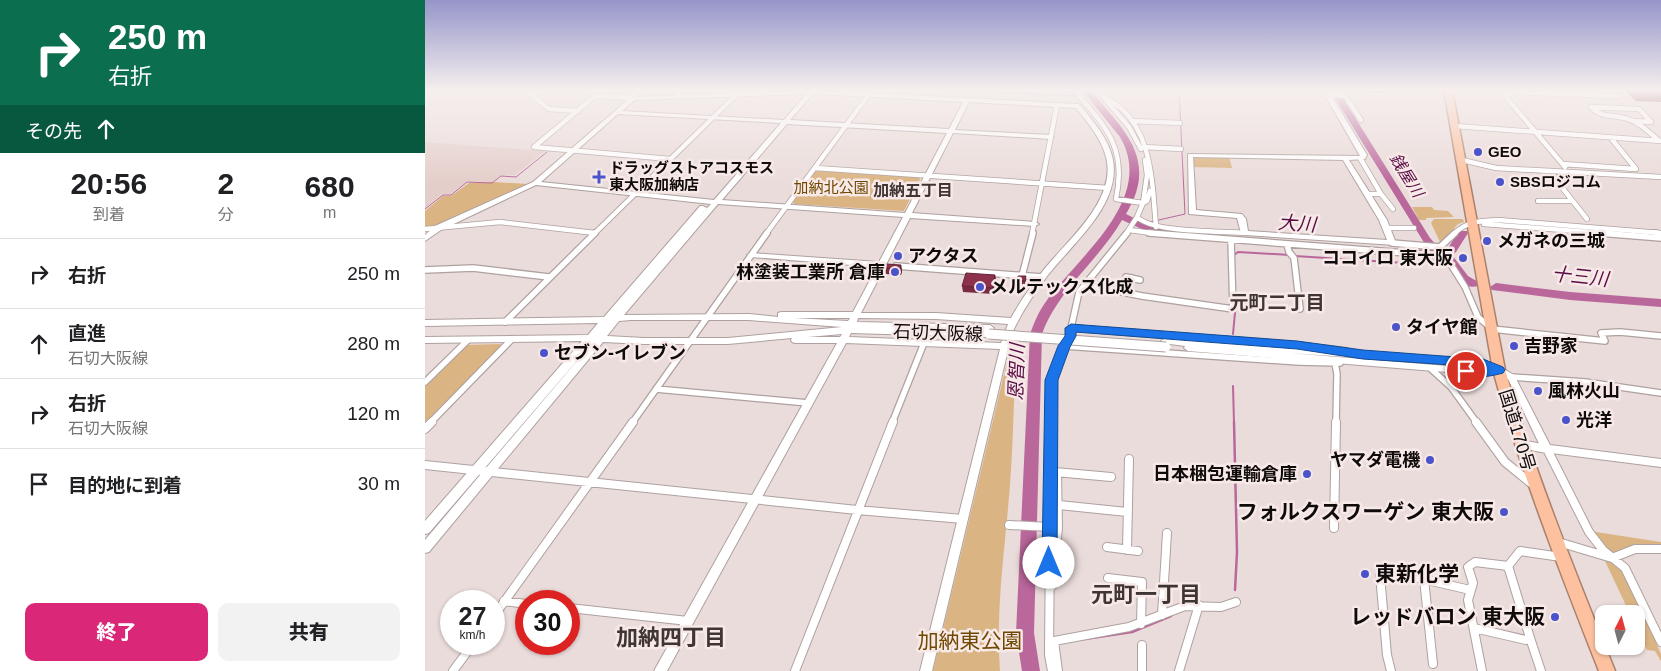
<!DOCTYPE html>
<html lang="ja">
<meta charset="utf-8">
<style>
:root{--surface:#fff;--page:#f2f2f2;--text:#202124;--muted:#757577;--line:#e0e0e0;--accent:#db2777}
body{margin:0;font-family:Helvetica,"Noto Sans JP",sans-serif;background:var(--page);color:var(--text);height:100vh;display:flex;flex-direction:column;font-size:19px;white-space:nowrap}
*{box-sizing:border-box;margin:0}
p{font-size:16px;color:var(--muted)}
.icon{flex:none;width:28px;height:28px;fill:none;stroke:currentColor;stroke-width:2;stroke-linecap:round;stroke-linejoin:round}
.map{position:relative;flex:1;overflow:hidden}
.drawer{display:flex;flex-direction:column;background:var(--surface);width:425px}
.drawer>*{flex:none}
.hud{background:#0b6e4f;color:#fff;overflow:hidden}
.needle{width:32px;rotate:6deg}
.fabs{position:absolute;left:1170px;top:605px;display:grid;gap:10px}
.fabs a{display:grid;place-items:center;width:50px;height:50px;border-radius:10px;background:var(--surface);box-shadow:0 1px 4px #0004;font-size:25px}
.speed{position:absolute;left:15px;top:590px;display:flex;gap:10px;font-size:25px;font-weight:700;text-align:center}
.speed>*{display:grid;place-content:center;width:65px;height:65px;border-radius:50%;background:var(--surface);box-shadow:0 1px 4px #0004;line-height:1}
.speed small{font-size:12px;font-weight:400}
.speed .limit{border:8px solid #d22;background:#fff;color:#111}
.pin{position:absolute;display:grid;place-items:center;width:42px;height:42px;color:#fff;margin:-21px;border:2px solid #fff;border-radius:50%;box-shadow:0 1px 5px #0007}
.me{position:absolute;width:55px;margin:-28px;rotate:0deg;stroke-linejoin:round;filter:drop-shadow(0 0 4px #0008)}
.turn{display:flex;align-items:center;gap:18px;height:105px;padding:0 25px;font-size:22px}
.turn .icon{width:65px;height:65px;stroke-width:2.5}
.turn b{display:block;font-size:35px;line-height:42px}
.then{display:flex;align-items:center;height:48px;padding:0 25px;background:#0003;gap:10px;font-size:19px}
.eta{display:flex;justify-content:space-evenly;align-items:center;height:85px;text-align:center}
.eta b{font-size:30px;font-weight:800;line-height:35px}
.button{display:flex;gap:10px;margin-top:auto;padding:10px 25px}
.button a{flex:1;height:58px;border-radius:10px;background:var(--accent);color:#fff;font-size:20px;font-weight:800;line-height:58px;text-align:center}
.button a+a{background:var(--page);color:var(--text)}
ul{padding:0;list-style:none}
li{display:flex;align-items:center;gap:15px;height:70px;padding:0 25px;border-top:1px solid var(--line)}
li div{flex:1}
li b{display:block;font-size:19px}
li em{font-style:normal}
main{display:flex;flex:1;min-height:0}
.map>svg:first-child{display:block}
</style>
<main>
<section class="drawer">
<div class="hud">
<div class="turn"><svg class="icon" aria-label="right" viewBox="0 0 24 24"><path d="M7 20v-9h11M14 6l5 5-5 5"/></svg><div><b>250 m</b>右折</div></div>
<div class="then">その先<svg class="icon" aria-label="ahead" viewBox="0 0 24 24"><path d="M12 20V5M6 11l6-6 6 6"/></svg></div>
</div>
<div class="eta">
<div><b>20:56</b><p>到着</p></div>
<div><b>2</b><p>分</p></div>
<div><b>680</b><p>m</p></div>
</div>
<ul>
<li><svg class="icon" aria-label="right" viewBox="0 0 24 24"><path d="M7 20v-9h11M14 6l5 5-5 5"/></svg><div><b>右折</b></div><em>250 m</em></li>
<li><svg class="icon" aria-label="ahead" viewBox="0 0 24 24"><path d="M12 20V5M6 11l6-6 6 6"/></svg><div><b>直進</b><p>石切大阪線</p></div><em>280 m</em></li>
<li><svg class="icon" aria-label="right" viewBox="0 0 24 24"><path d="M7 20v-9h11M14 6l5 5-5 5"/></svg><div><b>右折</b><p>石切大阪線</p></div><em>120 m</em></li>
<li><svg class="icon" aria-label="arrive" viewBox="0 0 24 24"><path d="M6 21V4h12l-3 4 3 4H6"/></svg><div><b>目的地に到着</b></div><em>30 m</em></li>
</ul>
<div class="button"><a>終了</a><a>共有</a></div>
</section>
<div class="map">
<svg width="1236" height="671" viewBox="0 0 1236 671">
<rect width="100%" height="100%" fill="#eadcda"/>
<path fill="#e4ceca" d="M0,142L120,151L90,175H76L67,182L42,181L25,194H17L0,208Z"/>
<path fill="#dbb483" d="M804,156L807,168L768,167L767,158L769,157Z
M394,170L496,177L479,211L369,204L368,202L390,171Z
M69,182L102,184L8,227L0,226V211L18,196H26L44,183Z
M987,207H1007L1009,210L1023,211L1029,217L1001,218V220H994Z
M1009,219H1038L1039,222L1033,224L1017,243L1015,242L1006,223Z
M587,341L594,342C588,384 589,427 586,470C582,537 570,604 575,671H508Z
M75,344L77,346L0,426V385L41,345Z
M1165,528L1171,532L1236,542V546L1206,547L1185,554Z
M1180,561L1190,563L1197,568L1236,654V661L1230,651L1222,650L1211,627V614H1205Z"/>
<g fill="none" stroke-linecap="round" stroke-linejoin="round">
<path stroke="#ba679c" stroke-width="1" d="M519,90L651,96
M0,209L18,195H26L42,182L67,183L76,176L91,177L122,152
M725,222L760,214L754,90
M713,225L720,224"/>
<path stroke="#ba679c" stroke-width="2" d="M809,255L813,252L865,255
M870,256L995,264L1011,260L1012,253
M808,334L811,302
M808,386L809,423"/>
<path stroke="#ba679c" stroke-width="2.5" d="M809,422L812,552L810,590
M660,639L707,632L746,616"/>
<path fill="#ba679c" fill-rule="evenodd" d="M657,90H665C699,130 734,159 701,214L723,225L747,231L748,233L743,236L721,231L697,220C674,260 633,290 617,334L609,633L615,671H597L591,633L605,334C609,323 613,313 620,303C651,258 732,200 695,137Z
M905,90H913L1005,238L1015,249L1023,248L1034,231H1042L1043,233L1031,252L1027,255L1043,276L1055,283L1053,286C1032,291 1030,266 1016,258C1009,253 997,257 988,254L986,252L988,250L1003,249Z
M1075,220L1169,227L1174,230L1169,233L1071,225L1070,223L1071,221Z
M1071,283L1145,292L1236,299V307L1145,300L1067,290L1065,287Z"/>
<defs>
<path id="street-far2" d="M101,90L124,109L153,111
M200,90H204
M649,90C681,127 702,147 691,199L718,203L722,175L720,160
M671,90C679,98 691,103 699,111C720,132 725,162 728,190L725,191L722,201L718,203L712,217L701,234
M916,90L936,120
M1087,90V93L1080,96L1140,167
M1088,92L1194,96
M904,95L921,96
M252,96L256,90
M206,98L214,90
M208,98L170,96L109,147L245,159
M679,98L704,127L716,149
M707,121L755,123
M1208,121L1226,122
M1226,122L1214,109L1166,107C1177,119 1189,114 1203,119C1215,123 1224,132 1233,140
M1030,126L1236,141
M719,147L756,149
M935,158L956,194H942
M1037,160L1071,168L1236,177
M1138,164L1211,169L1185,137
M390,168L684,188
M1124,171L1162,219
M728,190L731,227
M956,194L968,209
M1113,201H1147
M712,217C728,233 796,231 820,233
M1059,224L1190,234
M961,228H989
M0,229L75,222L170,233
M704,230L734,234
M169,234L312,94L313,90
M341,234L447,90
M607,234L632,105
M1029,234C1041,221 1056,221 1073,220L1236,233"/>
<path id="street-far1" d="M724,233L1007,255L1021,258
M1174,233L1236,238
M967,243L1015,247L1030,233
M862,244L864,252L869,258L875,309
M1015,247L1040,287L1053,317L1067,329L1180,341L1176,333L1195,332L1236,336
M471,266L617,277
M0,270L48,268L124,277
M597,276L608,233
M701,277L715,280
M661,285L717,296L808,309L806,240
M700,292L707,278
M80,322L170,233
M646,328L871,345L922,351
M639,346L874,362L915,363
M910,363L912,374L911,423
M1005,368L1026,387L1052,423
M1086,377L1160,382L1236,393
M0,382L43,340
M231,389L383,403
M5,423L87,339
M207,423L342,233
M467,423L499,343
M626,423V380L639,346L646,337V328L654,292L702,233"/>
<path id="street" d="M626,422L624,655L627,671
M1051,422L1080,462L1107,484
M0,429L7,422
M1096,444L1122,449L1164,532L1178,550L1200,568L1236,642
M0,465L432,510L538,519
M630,472L686,477
M634,505L702,512
M584,525L625,527
M909,528L911,422
M1133,542L1187,558L1210,549H1236
M682,547L713,551
M702,550L704,459
M683,578L717,582L716,624
M999,579L1008,664
M627,586L633,528L632,472
M79,601L101,604
M144,608L263,621
M737,615L742,533
M69,616L208,422
M1049,628L1101,640L1105,638L1083,566
M1105,638L1116,671
M629,641L633,671
M624,642L704,627L760,606L796,607L811,602
M717,645V671
M28,671L48,644
M370,671L468,422
M754,671L774,605
M966,671L962,655L955,575L960,570L1045,590
M1057,671L1043,600L1048,583L1043,567L1050,562L1083,566L1095,551L1136,557"/>
<path id="secondary" d="M391,90L653,104L655,105C668,121 684,139 688,160C696,205 648,243 623,275C609,293 597,312 587,333L507,671H495L575,349L421,343L242,671H229L412,343H370L367,342L366,340L367,338L303,344H219L178,342L4,552L0,553V540L168,342L4,533L0,534V521L157,341L0,343V337L163,335L173,323L0,326V320L179,317L275,206H278L282,208L271,220L286,204L111,185L16,230L0,241V235L10,226L108,182L206,97ZM381,94L359,120L197,111L210,100ZM388,94H393L538,102L524,129L365,120ZM544,102L651,108C663,123 676,138 681,157C692,199 645,238 621,267C608,283 596,300 586,318L511,313H436L485,218L610,226L614,224L610,222L487,213L528,133L626,139L629,137L626,135L530,130ZM193,114L356,123L289,200L116,182ZM362,124L522,133L480,213L297,200ZM293,204L478,217L454,262L326,253L322,255L326,257L452,267L428,312H356L353,313V317L324,314L199,315ZM369,318H425L423,321ZM433,318L511,319L583,324L576,343L424,337L426,333L564,337L568,334L565,331L568,330L569,328L565,325L432,322ZM206,320H324L417,327L303,338H219L182,336L194,321ZM417,334L415,337H383Z
M897,90H903L942,155L940,159L924,160L962,220L971,243L970,245L820,235L816,233L812,218L764,214L763,154L935,156ZM768,157L918,160L954,220L962,240L823,231L821,219L817,214L771,210Z
M1228,230H1231L1236,232V238L1228,234Z
M740,338L1058,360L1077,368L1089,375L1125,445L1236,459V467L1118,452L1083,379L1071,374L1059,375L763,351L759,348L760,346L737,343L736,341ZM864,353L1057,366L1061,368L1059,369Z"/>
<path id="highway" d="M1019,90H1027L1080,370C1110,473 1151,574 1190,671H1174C1135,572 1096,473 1068,370Z"/>
</defs>
<use href="#street-far2" stroke="#aea19f" stroke-width="6"/>
<use href="#street-far1" stroke="#aea19f" stroke-width="8"/>
<use href="#street" stroke="#aea19f" stroke-width="10"/>
<use href="#secondary" stroke="#aea19f" stroke-width="2"/>
<use href="#highway" stroke="#aa816c" stroke-width="3"/>
<use href="#street-far2" stroke="#fff" stroke-width="4.5"/>
<use href="#street-far1" stroke="#fff" stroke-width="5.5"/>
<use href="#street" stroke="#fff" stroke-width="8"/>
<use href="#secondary" fill="#fff" fill-rule="evenodd"/>
<use href="#highway" fill="#fdc1a0" fill-rule="evenodd"/>
<defs>
<path id="secondary-bridge" d="M564,334L741,347"/>
</defs>
<use href="#secondary-bridge" stroke="#aea19f" stroke-width="11" stroke-linecap="butt"/>
<use href="#secondary-bridge" stroke="#fff" stroke-width="9"/>
</g>
<path fill="#792b42" d="M924,90H959L958,93L924,91Z
M1199,90H1236V102L1211,101Z
M476,265L477,271L476,275L461,274L460,268Z
M570,275L571,281L568,294L538,292L537,286Z
M592,280H601L600,285H592Z"/>
<path fill="#632336" d="M476,265L477,271L476,275L475,269Z
M570,275L571,281L568,294L567,288Z"/>
<path fill="#8d324d" stroke="#632336" d="M1209,90H1236V96L1215,95Z
M461,264L476,265L475,269L460,268Z
M541,273L570,275L567,288L537,286Z
M593,276H601L600,281L592,280Z"/>
<linearGradient id="sky" x2="0" y2="1"><stop stop-color="#9595ca"/><stop offset="0.49" stop-color="#f6efee"/><stop offset="1" stop-color="#f6efee" stop-opacity="0"/></linearGradient>
<rect width="1236" height="184" fill="url(#sky)"/>
<path fill="#1a73e8" stroke="#114b97" d="M646,324L872,341L938,350L1058,359L1078,367L1080,370L1078,373C1068,376 1042,381 1035,371L1041,366L938,359L872,349L651,332V336L645,347L633,380L632,563L630,568L624,571L619,568L617,563L620,380L633,346L640,336V328Z"/>
<g fill="#4a53c9" stroke="#f7e9e7" stroke-width="2">
<circle cx="1053" cy="152" r="5"/>
<path d="M171.5 169.5h5v5h5v5h-5v5h-5v-5h-5v-5h5z"/>
<circle cx="1075" cy="182" r="5"/>
<circle cx="1062" cy="241" r="5"/>
<circle cx="473" cy="256" r="5"/>
<circle cx="1038" cy="258" r="5"/>
<circle cx="470" cy="272" r="5"/>
<circle cx="555" cy="287" r="5"/>
<circle cx="971" cy="327" r="5"/>
<circle cx="1089" cy="346" r="5"/>
<circle cx="119" cy="353" r="5"/>
<circle cx="1113" cy="391" r="5"/>
<circle cx="1141" cy="420" r="5"/>
<circle cx="1005" cy="460" r="5"/>
<circle cx="882" cy="474" r="5"/>
<circle cx="1079" cy="512" r="5"/>
<circle cx="940" cy="574" r="5"/>
<circle cx="1130" cy="617" r="5"/>
</g>
<g text-anchor="middle" stroke-width="5" stroke-linejoin="round" paint-order="stroke">
<g font-size="15" font-weight="bold" fill="#100b0b" stroke="#f7e9e7" text-anchor="start">
<text x="1063" y="157">GEO</text>
<text x="184" y="173">ドラッグストアコスモス<tspan x="184" dy="17">東大阪加納店</tspan></text>
<text x="1085" y="187">SBSロジコム</text>
</g>
<g font-size="15" fill="#714801" stroke="#f7e9e7">
<text x="406" y="193">加納北公園</text>
</g>
<g font-size="16" font-style="italic" fill="#5a0c44" stroke="#f7e9e7">
<text transform="translate(982 175) rotate(58)" y="6">銭屋川</text>
</g>
<g font-size="16" font-weight="bold" fill="#3f3533" stroke="#f7e9e7">
<text x="488" y="196">加納五丁目</text>
</g>
<g font-size="18" font-weight="bold" fill="#100b0b" stroke="#f7e9e7" text-anchor="start">
<text x="1072" y="247">メガネの三城</text>
<text x="483" y="262">アクタス</text>
<text x="1028" y="264" text-anchor="end">ココイロ 東大阪</text>
<text x="460" y="278" text-anchor="end">林塗装工業所 倉庫</text>
<text x="565" y="293">メルテックス化成</text>
<text x="981" y="333">タイヤ館</text>
<text x="1099" y="352">吉野家</text>
<text x="129" y="359">セブン-イレブン</text>
<text x="1123" y="397">風林火山</text>
<text x="1151" y="426">光洋</text>
<text x="995" y="466" text-anchor="end">ヤマダ電機</text>
<text x="872" y="480" text-anchor="end">日本梱包運輸倉庫</text>
</g>
<g font-size="18" fill="#100b0b" stroke="#f7e9e7">
<text transform="translate(513 333) rotate(2)" y="6">石切大阪線</text>
<text transform="translate(1092 430) rotate(73)" y="6">国道170号</text>
</g>
<g font-size="19" font-style="italic" fill="#5a0c44" stroke="#f7e9e7">
<text transform="translate(872 223) rotate(4)" y="7">大川</text>
<text transform="translate(1155 276) rotate(6)" y="7">十三川</text>
<text transform="translate(591 372) rotate(-88)" y="7">恩智川</text>
</g>
<g font-size="19" font-weight="bold" fill="#3f3533" stroke="#f7e9e7">
<text x="852" y="309">元町二丁目</text>
</g>
<g font-size="21" font-weight="bold" fill="#100b0b" stroke="#f7e9e7" text-anchor="end">
<text x="1069" y="519">フォルクスワーゲン 東大阪</text>
<text x="950" y="581" text-anchor="start">東新化学</text>
<text x="1120" y="624">レッドバロン 東大阪</text>
</g>
<g font-size="21" fill="#714801" stroke="#f7e9e7">
<text x="545" y="648">加納東公園</text>
</g>
<g font-size="22" font-weight="bold" fill="#3f3533" stroke="#f7e9e7">
<text x="721" y="602">元町一丁目</text>
<text x="246" y="645">加納四丁目</text>
</g>
</g>
</svg>
<div class="fabs">
<a><svg class="needle" viewBox="-14 -14 28 28"><path d="M0-13l5 13h-10z" fill="#e53935"/><path d="M0 13l5-13h-10z" fill="#757577"/></svg></a>
</div>
<div class="speed"><div>27<small>km/h</small></div><div class="limit">30</div></div>
<div class="pin" style="left:1041px;top:371px;background:#d93025"><svg class="icon" aria-label="arrive" viewBox="0 0 24 24"><path d="M6 21V4h12l-3 4 3 4H6"/></svg></div>
<svg class="me" style="left:624px;top:563px" viewBox="-20 -20 40 40"><circle r="19" fill="#fff"/><path d="M0-13L10 11 0 6-10 11z" fill="#1a73e8"/></svg>
</div>
</main>
